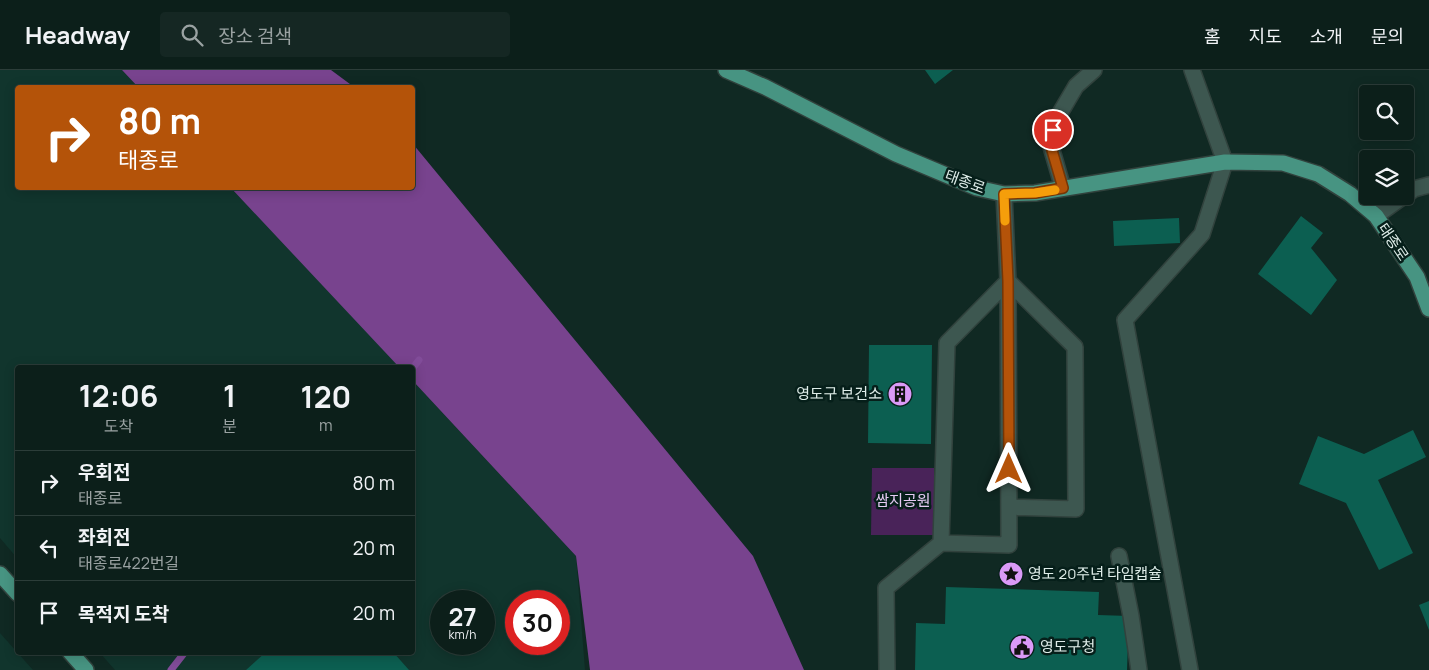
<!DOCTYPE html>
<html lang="ko">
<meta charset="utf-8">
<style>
:root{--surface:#0c1f1a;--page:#152723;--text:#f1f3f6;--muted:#9aa2a2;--line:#2c3d39}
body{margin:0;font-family:Manrope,"Noto Sans KR",sans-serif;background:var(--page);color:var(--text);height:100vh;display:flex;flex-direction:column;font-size:19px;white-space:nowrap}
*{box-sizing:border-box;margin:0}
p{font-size:16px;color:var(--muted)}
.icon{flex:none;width:28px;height:28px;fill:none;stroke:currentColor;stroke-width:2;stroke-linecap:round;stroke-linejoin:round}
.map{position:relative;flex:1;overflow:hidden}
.drawer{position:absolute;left:15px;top:295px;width:400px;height:290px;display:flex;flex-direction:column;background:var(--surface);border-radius:5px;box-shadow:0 2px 12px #0003,0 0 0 1px var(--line)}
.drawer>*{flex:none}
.banner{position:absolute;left:15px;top:15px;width:400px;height:105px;border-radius:5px;box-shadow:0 2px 12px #0003,0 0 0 1px var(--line);background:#b45309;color:#fff;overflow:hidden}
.fabs{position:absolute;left:1359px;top:15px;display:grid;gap:10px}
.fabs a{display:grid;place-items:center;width:55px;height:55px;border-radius:5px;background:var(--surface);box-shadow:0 2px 12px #0003,0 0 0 1px var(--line);font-size:25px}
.speed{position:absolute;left:430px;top:520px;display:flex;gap:10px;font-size:25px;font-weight:700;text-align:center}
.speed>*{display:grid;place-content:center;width:65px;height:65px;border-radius:50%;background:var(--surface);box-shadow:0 2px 12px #0003,0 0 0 1px var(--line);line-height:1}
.speed small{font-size:12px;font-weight:400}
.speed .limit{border:8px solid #d22;background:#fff;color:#111}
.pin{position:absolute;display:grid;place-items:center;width:42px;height:42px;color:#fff;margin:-21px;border:2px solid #fff;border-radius:50%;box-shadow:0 1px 5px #0007}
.me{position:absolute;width:55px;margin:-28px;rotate:0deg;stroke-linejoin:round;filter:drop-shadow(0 0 4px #0008)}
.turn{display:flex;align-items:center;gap:18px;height:105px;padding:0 20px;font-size:22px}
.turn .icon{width:65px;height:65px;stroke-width:2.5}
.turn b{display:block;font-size:35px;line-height:42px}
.eta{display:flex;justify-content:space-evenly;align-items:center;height:85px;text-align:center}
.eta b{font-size:30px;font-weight:700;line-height:35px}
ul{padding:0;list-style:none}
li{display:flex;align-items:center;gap:15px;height:65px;padding:0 20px;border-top:1px solid var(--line)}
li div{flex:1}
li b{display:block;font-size:19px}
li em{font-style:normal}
header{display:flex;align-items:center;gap:30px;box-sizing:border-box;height:70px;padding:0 25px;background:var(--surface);border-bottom:1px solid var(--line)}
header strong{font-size:24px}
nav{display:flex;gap:28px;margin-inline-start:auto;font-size:18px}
.search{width:350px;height:45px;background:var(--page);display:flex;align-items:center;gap:12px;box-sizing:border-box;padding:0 18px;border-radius:5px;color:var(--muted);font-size:19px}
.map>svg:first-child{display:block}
</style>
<header>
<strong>Headway</strong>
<div class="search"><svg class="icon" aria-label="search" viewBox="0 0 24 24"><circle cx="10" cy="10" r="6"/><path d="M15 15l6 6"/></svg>장소 검색</div>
<nav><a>홈</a><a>지도</a><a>소개</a><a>문의</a></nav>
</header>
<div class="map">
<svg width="1429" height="600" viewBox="0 0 1429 600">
<rect width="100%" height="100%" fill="#102923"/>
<path fill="#11352d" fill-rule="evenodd" d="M0,0H122L138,17L18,18V118H231L400,297L18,298L17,488L0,468Z
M413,311L576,486L585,600H115L100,583L412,582ZM441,531H484V574H441ZM516,531H559V574H516Z
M0,563L33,600H0Z"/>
<path fill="#492359" d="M872,398H934V465H871Z"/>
<path fill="#78438e" d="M122,0H331L354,17H138Z
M413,74L753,486L804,600H590L576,486L413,311L412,298L399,297L231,118H412Z"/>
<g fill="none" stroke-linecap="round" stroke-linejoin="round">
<path stroke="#814c99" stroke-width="7" d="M412,299L419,290
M171,600L185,582"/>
</g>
<path fill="#0c5f51" d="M925,0H953L935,14Z
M1301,146L1323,163L1311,178L1337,210L1311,245L1258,204Z
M1179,148L1180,173L1114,176L1113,151Z
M869,275H932L931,374L868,373Z
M1413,360L1426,387L1378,410L1413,483L1379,500L1346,433L1299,414L1318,366L1364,384Z
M946,517L1099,522L1098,545L1129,546L1127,600H915L916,553L945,554Z
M1429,531V560L1419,535Z
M266,582H393L409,600H246Z"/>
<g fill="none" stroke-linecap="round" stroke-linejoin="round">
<defs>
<path id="minor" d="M1063,118L1049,70L1056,50L1076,16L1094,0
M1405,126L1414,119L1429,115
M1376,146L1404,126
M941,473L1009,475L1008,211L1004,124
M1119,486L1131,546L1139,600
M887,600L886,518L941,473L947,273L1008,211L1075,277L1076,439L1009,437
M1190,600L1125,250L1202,164L1225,92L1192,0"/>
<path id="major" d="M726,0L765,17L896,84L977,118L1004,124L1035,123L1225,92L1283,93L1318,104L1350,124L1376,146L1417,207L1429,239
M0,504L18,524
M70,582L86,600"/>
</defs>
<use href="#minor" stroke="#31423d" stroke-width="18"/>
<use href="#major" stroke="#31423d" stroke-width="18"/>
<use href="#minor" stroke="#3d5750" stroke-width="15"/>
<use href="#major" stroke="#479482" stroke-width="15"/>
</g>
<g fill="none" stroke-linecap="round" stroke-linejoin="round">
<defs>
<path id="route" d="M1009,399L1008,211L1004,124L1035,123L1063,118L1049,70L1053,60"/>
</defs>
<use href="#route" stroke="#753606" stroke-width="12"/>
<use href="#route" stroke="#b45309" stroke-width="9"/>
<path stroke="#f59e0b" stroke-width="9" d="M1005,151L1004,124L1035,123L1055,120"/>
</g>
<defs>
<symbol id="building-disc" viewBox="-11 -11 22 22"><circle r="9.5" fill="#da9af7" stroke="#061f1a"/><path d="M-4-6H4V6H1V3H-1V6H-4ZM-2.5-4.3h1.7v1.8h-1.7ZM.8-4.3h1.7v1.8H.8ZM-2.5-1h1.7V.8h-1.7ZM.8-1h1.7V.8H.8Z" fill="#111"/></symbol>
<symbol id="sight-disc" viewBox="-11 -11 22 22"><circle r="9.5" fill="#da9af7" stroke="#061f1a"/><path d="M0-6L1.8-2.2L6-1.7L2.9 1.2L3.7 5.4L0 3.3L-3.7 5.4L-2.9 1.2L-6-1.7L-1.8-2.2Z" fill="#111"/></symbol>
<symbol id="civic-disc" viewBox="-11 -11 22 22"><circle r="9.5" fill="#da9af7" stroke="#061f1a"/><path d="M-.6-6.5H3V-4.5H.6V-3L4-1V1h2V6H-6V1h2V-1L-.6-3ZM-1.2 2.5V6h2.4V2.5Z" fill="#111"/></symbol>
</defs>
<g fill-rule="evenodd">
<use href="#building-disc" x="886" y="310" width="28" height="28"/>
<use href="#sight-disc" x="997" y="490" width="28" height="28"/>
<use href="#civic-disc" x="1008" y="563" width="28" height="28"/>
</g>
<g text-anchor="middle" stroke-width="5" stroke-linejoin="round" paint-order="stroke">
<g font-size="15" fill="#dfede9" stroke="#061f1a">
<text transform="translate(965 112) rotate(20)" y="5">태종로</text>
<text transform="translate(1393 172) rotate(56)" y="5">태종로</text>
</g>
<g font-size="15" fill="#dfede9" stroke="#061f1a" text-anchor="start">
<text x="882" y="329" text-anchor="end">영도구 보건소</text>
<text x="1028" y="509">영도 20주년 타임캡슐</text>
<text x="1040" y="582">영도구청</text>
</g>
<g font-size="15" fill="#e6caf4" stroke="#061f1a">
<text x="903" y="436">쌈지공원</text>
</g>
</g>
</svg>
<div class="fabs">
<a><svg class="icon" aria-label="search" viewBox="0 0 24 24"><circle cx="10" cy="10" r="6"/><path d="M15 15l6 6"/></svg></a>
<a><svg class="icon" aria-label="layers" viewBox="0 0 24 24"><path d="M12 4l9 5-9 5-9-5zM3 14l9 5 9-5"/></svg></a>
</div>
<div class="speed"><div>27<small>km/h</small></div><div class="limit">30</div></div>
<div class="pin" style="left:1053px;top:60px;background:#d93025"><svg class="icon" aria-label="arrive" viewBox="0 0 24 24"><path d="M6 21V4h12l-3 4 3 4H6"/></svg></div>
<svg class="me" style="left:1009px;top:399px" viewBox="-20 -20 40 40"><path d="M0-17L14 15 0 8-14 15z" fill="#b45309" stroke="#fff" stroke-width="4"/></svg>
<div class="banner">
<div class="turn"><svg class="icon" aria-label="right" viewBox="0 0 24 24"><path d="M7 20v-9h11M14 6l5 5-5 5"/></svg><div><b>80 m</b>태종로</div></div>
</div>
<section class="drawer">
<div class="eta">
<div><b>12:06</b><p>도착</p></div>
<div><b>1</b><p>분</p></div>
<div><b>120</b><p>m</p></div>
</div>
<ul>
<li><svg class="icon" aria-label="right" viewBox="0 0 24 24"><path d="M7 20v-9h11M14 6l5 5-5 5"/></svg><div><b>우회전</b><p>태종로</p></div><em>80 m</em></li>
<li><svg class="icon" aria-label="left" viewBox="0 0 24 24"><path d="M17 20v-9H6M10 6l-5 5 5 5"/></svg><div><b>좌회전</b><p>태종로422번길</p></div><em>20 m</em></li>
<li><svg class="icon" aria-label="arrive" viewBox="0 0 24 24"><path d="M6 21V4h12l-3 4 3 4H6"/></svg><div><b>목적지 도착</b></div><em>20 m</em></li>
</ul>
</section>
</div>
